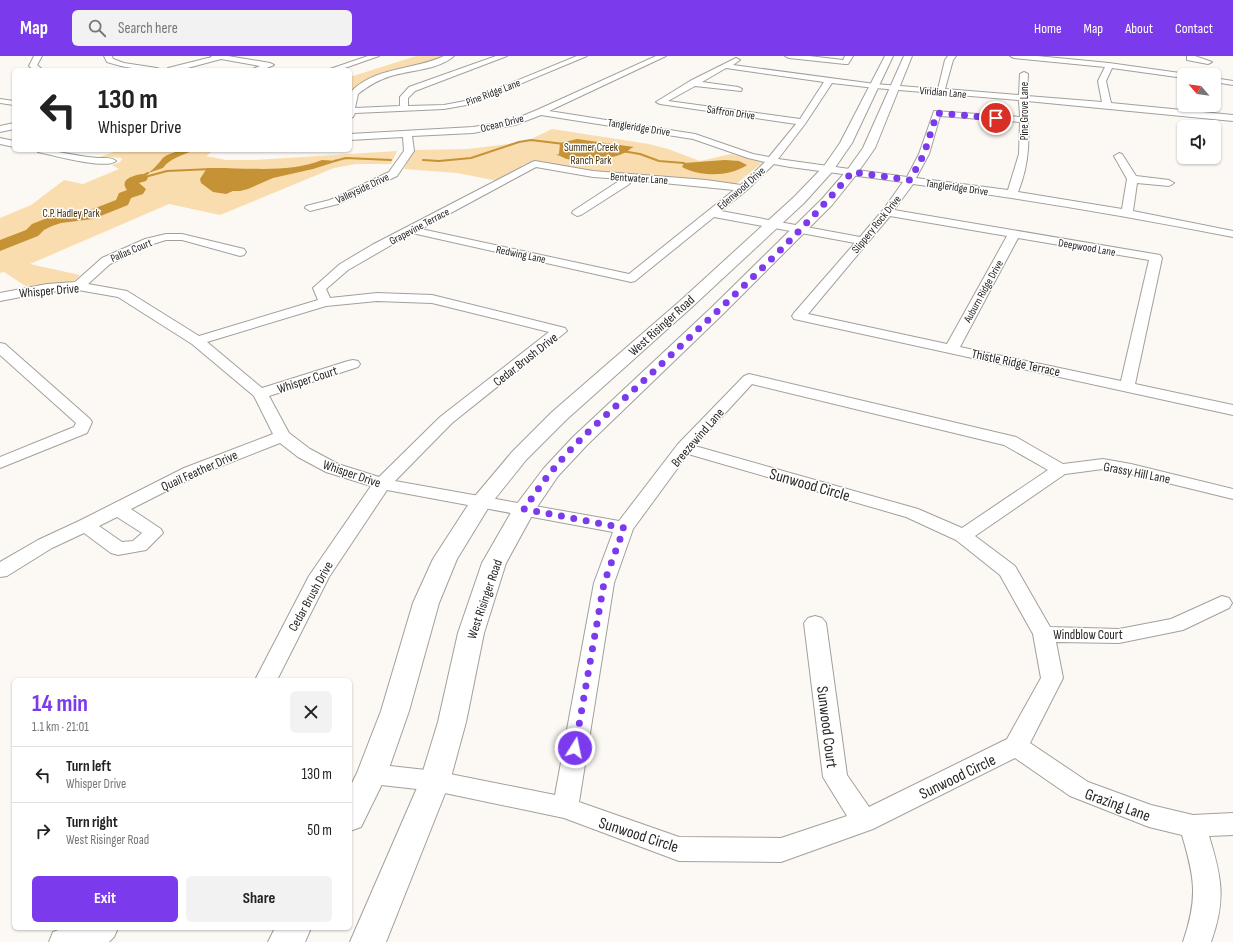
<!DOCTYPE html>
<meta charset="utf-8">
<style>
:root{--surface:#fff;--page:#f2f2f2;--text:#222;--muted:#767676;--line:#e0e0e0;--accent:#7c3aed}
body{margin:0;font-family:"Sofia Sans Condensed",sans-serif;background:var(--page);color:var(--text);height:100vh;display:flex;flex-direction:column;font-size:15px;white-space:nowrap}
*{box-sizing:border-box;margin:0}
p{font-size:13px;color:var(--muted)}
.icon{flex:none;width:22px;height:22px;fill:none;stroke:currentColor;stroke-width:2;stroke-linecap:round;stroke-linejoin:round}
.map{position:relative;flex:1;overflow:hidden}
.drawer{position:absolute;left:12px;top:622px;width:340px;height:252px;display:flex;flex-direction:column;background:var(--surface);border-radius:6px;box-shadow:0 1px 3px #0004}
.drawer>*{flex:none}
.guide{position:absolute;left:12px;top:12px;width:340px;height:84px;border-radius:6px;box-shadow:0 1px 3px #0004;background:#fff;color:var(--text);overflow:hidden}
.needle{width:26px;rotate:298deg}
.tools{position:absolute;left:1177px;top:12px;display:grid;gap:8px}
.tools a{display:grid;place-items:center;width:44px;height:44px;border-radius:6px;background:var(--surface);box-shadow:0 1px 3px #0004;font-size:20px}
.pin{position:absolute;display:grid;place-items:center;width:34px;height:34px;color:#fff;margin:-17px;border:2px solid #fff;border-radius:50%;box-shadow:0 1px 4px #0007}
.me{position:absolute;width:44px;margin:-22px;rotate:10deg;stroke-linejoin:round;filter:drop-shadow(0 0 3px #0008)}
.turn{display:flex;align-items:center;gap:14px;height:84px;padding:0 20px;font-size:18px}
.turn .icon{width:52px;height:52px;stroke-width:2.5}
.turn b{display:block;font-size:28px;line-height:34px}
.round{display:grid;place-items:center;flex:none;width:42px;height:42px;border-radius:6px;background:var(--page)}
.summary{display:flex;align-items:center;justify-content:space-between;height:68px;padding:0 20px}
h1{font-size:24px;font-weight:700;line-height:30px;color:var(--accent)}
.primary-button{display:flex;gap:8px;margin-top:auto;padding:8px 20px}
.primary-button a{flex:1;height:46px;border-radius:6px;background:var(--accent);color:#fff;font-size:16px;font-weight:700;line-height:46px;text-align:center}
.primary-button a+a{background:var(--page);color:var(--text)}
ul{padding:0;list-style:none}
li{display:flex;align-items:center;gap:12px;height:56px;padding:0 20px;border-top:1px solid var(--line)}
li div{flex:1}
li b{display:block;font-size:15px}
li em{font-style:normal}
header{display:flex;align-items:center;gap:24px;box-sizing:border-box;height:56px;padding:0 20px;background:var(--accent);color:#fff}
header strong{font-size:19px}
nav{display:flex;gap:22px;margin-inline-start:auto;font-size:14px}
.search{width:280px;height:36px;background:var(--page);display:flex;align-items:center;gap:10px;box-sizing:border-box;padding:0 14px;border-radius:6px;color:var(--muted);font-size:15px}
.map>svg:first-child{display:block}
</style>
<header>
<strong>Map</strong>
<div class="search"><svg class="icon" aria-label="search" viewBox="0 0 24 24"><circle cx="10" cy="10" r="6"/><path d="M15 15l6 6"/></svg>Search here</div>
<nav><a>Home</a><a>Map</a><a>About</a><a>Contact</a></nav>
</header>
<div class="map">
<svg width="1233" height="886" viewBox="0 0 1233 886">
<rect width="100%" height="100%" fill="#fcf9f4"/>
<path fill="#faddaf" d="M416,0H446L361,28L354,33L350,40V21Z
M552,73L649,88L668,93L700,105L731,98L763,106L735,129L590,116L551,109L549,107L541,105H533L522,109L523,112L498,125L457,117L404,113L414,94L468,93L525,86Z
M120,94H214L206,100L226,104H252L397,95L391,108H356L334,112L220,159L169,148L30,208L80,219L72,227L27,231L4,216L0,217V162L31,149L64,124L83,128L119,113L112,109L120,106L122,103L121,102L110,101L93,103Z"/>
<path fill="#c59236" d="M577,83L634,91C630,92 630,94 626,96C615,103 581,107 567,103C563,102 560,99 556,99L559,98L560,87Z
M182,94H195C183,99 170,102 163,112L148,117C154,113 157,109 162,103C166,98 176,96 182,94Z
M322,104L338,105L313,113L273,122L248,133L240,135H233L226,138L213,136L201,127L200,123L207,112C244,111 287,118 322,104Z
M725,104L739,105L747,109C729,121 701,121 682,111L684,107Z"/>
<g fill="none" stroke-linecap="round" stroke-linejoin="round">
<path stroke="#c59236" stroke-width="2" d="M622,95L640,98L659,105L684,107
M423,104L439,105L471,102L519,86L531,84L564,88
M334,105L346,102L391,104
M141,122L167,115L211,113
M136,123L148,117"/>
<path fill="#c59236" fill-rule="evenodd" d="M141,118L146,119L148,122L146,125L139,127L146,133L143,138L131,142L128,149L93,163L61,167L52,170L44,174L38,180L0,195V184L26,174L32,168L42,164L59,158L85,156L116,144L119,137L127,134C119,123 133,120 141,118Z"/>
<defs>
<path id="minor" d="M34,0H42L37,9L43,14H34L29,10Z
M104,0H112L113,3L124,7L157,12L161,14C142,14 125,12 107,6Z
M211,0H228L270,7L274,9L262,14H250L260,10L221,3L180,14H167L168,12L212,1Z
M368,0H379L339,14H327Z
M444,0H454C438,14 410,14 391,20C378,24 368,30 358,38L355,52L400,50V41L409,31L496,0H507L415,35L408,42V50L444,49L470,44L577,0H587L472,48L444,53L355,57L353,61L350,62V37C372,11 415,14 444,0Z
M656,0H666L549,55L695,78L753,98L769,101L796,68L660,48L656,46L690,25L736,2L740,4L733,9L875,28L938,33L945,4L948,0H956L953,4L945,33L1019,39L1020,18L1024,16L1028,18L1027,40L1102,46L1098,25L1105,11L1014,2L1010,0H1037L1109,7L1187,18L1184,19V22L1112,12L1106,25L1111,47L1233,59V65L1027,45C1029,78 1031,104 1018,136L1122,153L1127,123L1114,100L1119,97L1122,98L1136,120L1169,124L1174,127L1169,130L1137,127L1133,155L1233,175V181C1127,160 1020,142 913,128L894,154L1160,199L1162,202L1135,328L1233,349V359L794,263L792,260L794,257L855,187L714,161L635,225L631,226L412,177L348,214L326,233L330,242L377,237L432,239L565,272L567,275L452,367L395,425L619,465L678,388L744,320L749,318L1016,381L1063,408L1103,403L1131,408L1233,433V443L1131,418L1103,413L1065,418L975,480L1015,510L1050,571L1119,573L1171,563L1222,540L1229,542L1232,547L1229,552L1183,574L1119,587L1056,586L1063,622L1030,687L1088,726L1151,749L1193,759L1233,757V779L1209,780C1222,822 1226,844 1211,886H1183C1198,842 1195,823 1182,779L1149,771L1070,740L1015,702L873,773L781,806L679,805L564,762L435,735L372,728L363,725L360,718L363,711L372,708L435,715L555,739L594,527L613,476L387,434L329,521L277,624H255L309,520L371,430L326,416L298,401L280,387L196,420L131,453L161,473L163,477L146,494L118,499L111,497L84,477L52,492L7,520L0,521V506L38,484L79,465L184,412L273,378L254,340L192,288L118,241L78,234L47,236L0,245V237L47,228L75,226L102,202L145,183L166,178H182L244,193L246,196L244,199L240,200L182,184H166L153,188L110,208L88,228L127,235L199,280L318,244L313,232L340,208L372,189L532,106L535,105L593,115L706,124L741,129L765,106L748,102L693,83L541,59L515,69L473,77L412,80L414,95L397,120L338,148L310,155L305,152L306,150L330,144L389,116L404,95L403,81L350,84V78L473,71L510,65L537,54ZM726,12L824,26L800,63L668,45L695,30L741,35L742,33L738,31L702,26ZM832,27L875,32L1019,44L1020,61L934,55L919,98L907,121L778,103L805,68ZM940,60L1020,66L1019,98L1008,134L916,122L929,98ZM774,108L790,111L903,126L883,154L860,181L721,155L747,134ZM536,111L593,121L622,123L573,155L572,157L577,160L581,159L628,129L633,124L734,134L629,218L421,173ZM890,160L1007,180L947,288L808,258ZM1018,182L1149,204L1121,325L960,291ZM377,245L432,247L549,276L440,361L379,421L338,408L310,393L289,377L269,340L358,311L360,308L358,305L353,304L348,305L262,332L207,286L326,250ZM752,328L1004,389L1048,414L962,472L918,453L695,390ZM688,398L906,461L956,484L1000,519L1033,578L1041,622L1007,683L869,751L847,719L826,567L822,562L815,560L808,562L804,567L823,721L847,760L781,782L679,781L579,746L614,527L633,473ZM117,461L142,477L133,485L122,486L99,470Z
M785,0H809L843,4L845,0H853L848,8H845L789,2Z
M1187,0H1195L1212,6L1208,8L1187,4Z
M1214,22L1233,25V29L1214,26Z
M0,43L14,45V49L0,47Z
M14,67V73L0,76V70Z
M0,82L14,85V91L0,88Z
M36,94C58,94 77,101 98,102C104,102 112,101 116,105C107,114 51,99 38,96Z
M0,287L5,288L90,363L92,366L87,377L0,412V401L74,371L76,367L0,299Z
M64,872H118L114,881L109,886H49L53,876Z"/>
<path id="major" d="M885,0H893L852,87L832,116L804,147L692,251L566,364L526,404L490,449L457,503L439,547L409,655L387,718L361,771L350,775V731L357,717L381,655L413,547L433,503L470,446L512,396L552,356L680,245L794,141L824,110L840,87Z
M904,0H912L875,92L856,119L832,149L723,258L587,389L558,420L535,454L506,507L484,577L466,666L450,725L386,886H350L420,725L438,666L458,577L482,507L513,453L544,412L573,381L711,252L822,143L848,113L863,92Z
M275,872H311L305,886H268Z"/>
</defs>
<use href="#minor" stroke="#a2a09b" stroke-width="2"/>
<use href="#major" stroke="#a2a09b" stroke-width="2"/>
<use href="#minor" fill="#fff" fill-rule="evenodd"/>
<use href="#major" fill="#fff" fill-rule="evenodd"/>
</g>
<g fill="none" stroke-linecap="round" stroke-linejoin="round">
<path stroke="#7c3aed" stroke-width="7" stroke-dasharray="0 12.6" d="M575,692L604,527L624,472L524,453C533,441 541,428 551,416C580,380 618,349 652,317C720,252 792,188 852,116L910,124L924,98L937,57L996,62"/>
</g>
<g text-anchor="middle" stroke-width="3" stroke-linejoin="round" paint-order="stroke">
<g font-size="11" fill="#272624" stroke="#fff">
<text transform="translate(493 36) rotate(-21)" y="4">Pine Ridge Lane</text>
<text transform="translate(943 36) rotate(5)" y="4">Viridian Lane</text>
<text transform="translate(1024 55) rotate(-90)" y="4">Pine Grove Lane</text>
<text transform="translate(731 56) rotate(8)" y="4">Saffron Drive</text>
<text transform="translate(502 67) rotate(-14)" y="4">Ocean Drive</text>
<text transform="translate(639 71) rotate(9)" y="4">Tangleridge Drive</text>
<text transform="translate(639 122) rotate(4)" y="4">Bentwater Lane</text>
<text transform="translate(957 131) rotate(8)" y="4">Tangleridge Drive</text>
<text transform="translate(362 132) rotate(-25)" y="4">Valleyside Drive</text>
<text transform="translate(741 132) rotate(-41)" y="4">Edenwood Drive</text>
<text transform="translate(876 168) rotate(-51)" y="4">Slippery Rock Drive</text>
<text transform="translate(419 170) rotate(-28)" y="4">Grapevine Terrace</text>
<text transform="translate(1087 191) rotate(10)" y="4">Deepwood Lane</text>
<text transform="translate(131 194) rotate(-23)" y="4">Pallas Court</text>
<text transform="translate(521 198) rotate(12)" y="4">Redwing Lane</text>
<text transform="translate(983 235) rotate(-61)" y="4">Auburn Ridge Drive</text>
</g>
<g font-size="11" fill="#422e05" stroke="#fff">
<text x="591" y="95">Summer Creek<tspan x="591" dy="13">Ranch Park</tspan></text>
<text x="71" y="161">C.P. Hadley Park</text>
</g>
<g font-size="13" fill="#272624" stroke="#fff">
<text transform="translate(49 234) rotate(-5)" y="5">Whisper Drive</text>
<text transform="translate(661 269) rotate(-42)" y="5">West Risinger Road</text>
<text transform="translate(525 303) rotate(-38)" y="5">Cedar Brush Drive</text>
<text transform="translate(1016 306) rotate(12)" y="5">Thistle Ridge Terrace</text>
<text transform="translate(307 323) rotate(-18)" y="5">Whisper Court</text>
<text transform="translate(697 381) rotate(-49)" y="5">Breezewind Lane</text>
<text transform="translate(199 414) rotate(-24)" y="5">Quail Feather Drive</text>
<text transform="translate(1137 416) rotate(11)" y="5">Grassy Hill Lane</text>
<text transform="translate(352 417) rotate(19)" y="5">Whisper Drive</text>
<text transform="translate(310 540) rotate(-61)" y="5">Cedar Brush Drive</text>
<text transform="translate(484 543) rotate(-71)" y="5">West Risinger Road</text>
<text x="1088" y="583">Windblow Court</text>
</g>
<g font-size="16" fill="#272624" stroke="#fff">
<text transform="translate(810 428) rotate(16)" y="6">Sunwood Circle</text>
<text transform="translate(828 671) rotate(83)" y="6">Sunwood Court</text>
<text transform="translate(957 720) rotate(-26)" y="6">Sunwood Circle</text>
<text transform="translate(1118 748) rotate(20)" y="6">Grazing Lane</text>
<text transform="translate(639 778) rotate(18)" y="6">Sunwood Circle</text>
</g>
</g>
</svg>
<div class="tools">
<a><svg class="needle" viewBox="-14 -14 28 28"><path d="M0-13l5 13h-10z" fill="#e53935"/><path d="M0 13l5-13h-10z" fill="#767676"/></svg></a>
<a><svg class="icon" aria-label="sound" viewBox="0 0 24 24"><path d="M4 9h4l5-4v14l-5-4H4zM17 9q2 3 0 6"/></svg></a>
</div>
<div class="pin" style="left:996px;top:62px;background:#d93025"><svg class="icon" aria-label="arrive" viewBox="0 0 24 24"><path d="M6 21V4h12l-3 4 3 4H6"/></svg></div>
<svg class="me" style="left:575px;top:692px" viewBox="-20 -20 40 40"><circle r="17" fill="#7c3aed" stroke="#fff" stroke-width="3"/><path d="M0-11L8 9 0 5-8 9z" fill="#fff"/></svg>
<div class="guide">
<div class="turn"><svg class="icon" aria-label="left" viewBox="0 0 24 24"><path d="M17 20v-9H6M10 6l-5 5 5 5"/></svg><div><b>130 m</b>Whisper Drive</div></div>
</div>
<section class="drawer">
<div class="summary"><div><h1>14 min</h1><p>1.1 km · 21:01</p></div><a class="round"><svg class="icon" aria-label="close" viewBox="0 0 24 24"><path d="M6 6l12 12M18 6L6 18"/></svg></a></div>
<ul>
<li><svg class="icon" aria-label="left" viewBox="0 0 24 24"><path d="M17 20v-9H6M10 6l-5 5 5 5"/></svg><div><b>Turn left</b><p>Whisper Drive</p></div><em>130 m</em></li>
<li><svg class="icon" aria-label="right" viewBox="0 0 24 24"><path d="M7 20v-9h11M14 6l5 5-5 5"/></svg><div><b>Turn right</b><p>West Risinger Road</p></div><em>50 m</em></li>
</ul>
<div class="primary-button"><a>Exit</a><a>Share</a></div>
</section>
</div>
